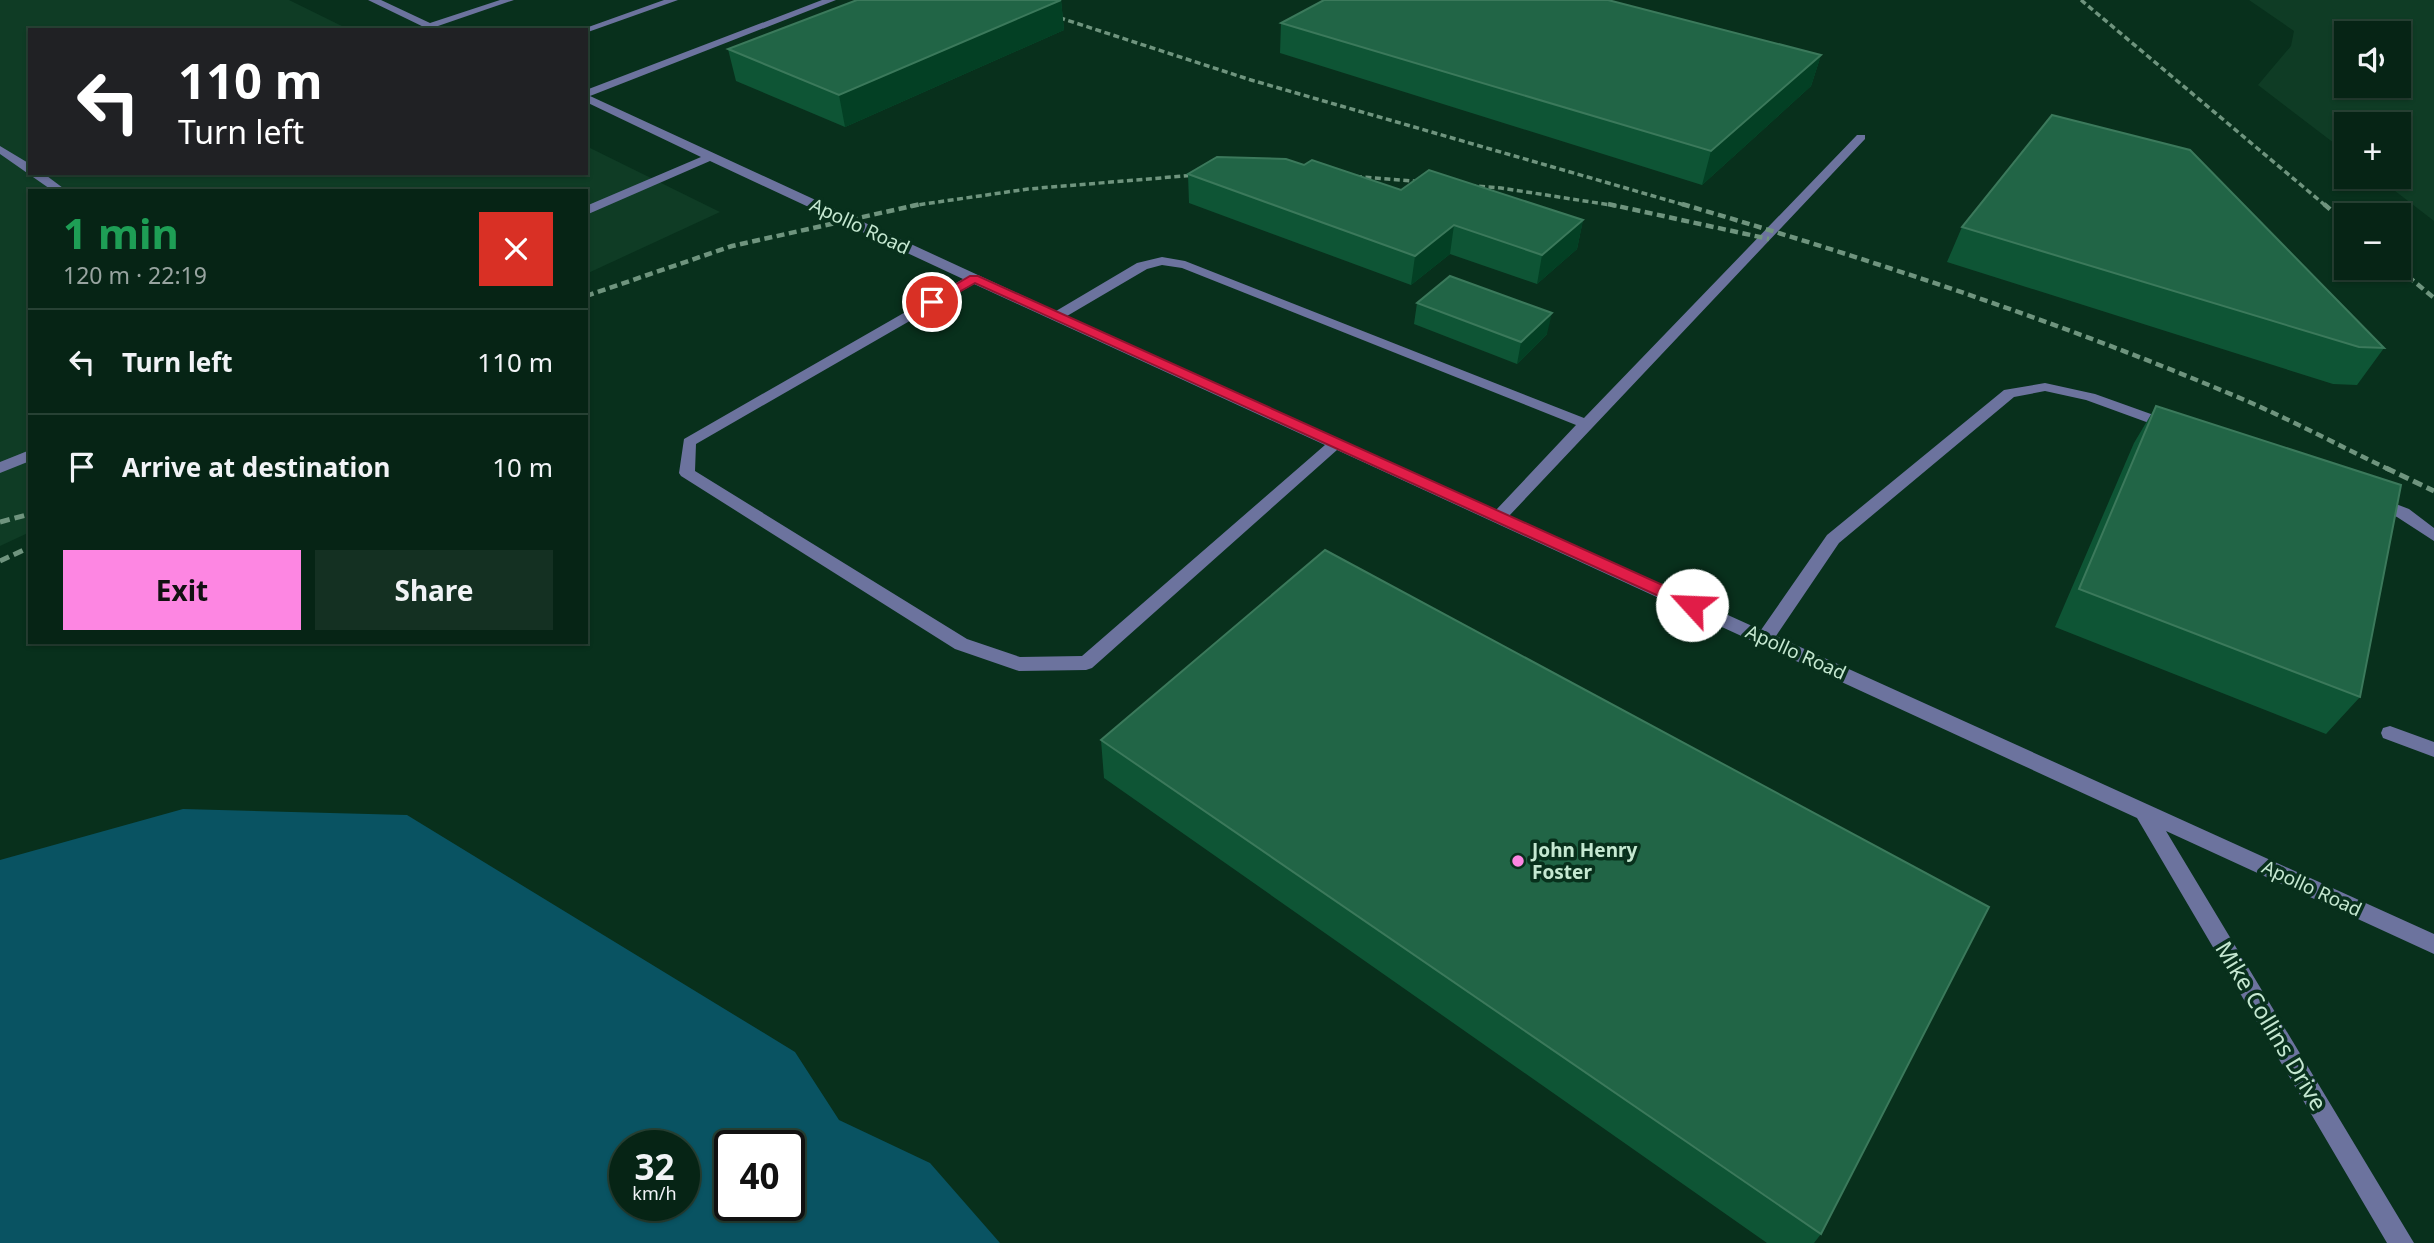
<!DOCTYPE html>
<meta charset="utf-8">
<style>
:root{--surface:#062415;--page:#143022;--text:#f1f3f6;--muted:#98a4a0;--line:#274134;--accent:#fd86e2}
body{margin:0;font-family:"Noto Sans",sans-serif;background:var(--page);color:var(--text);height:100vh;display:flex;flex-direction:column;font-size:26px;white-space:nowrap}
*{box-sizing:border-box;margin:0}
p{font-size:23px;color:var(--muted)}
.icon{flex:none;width:38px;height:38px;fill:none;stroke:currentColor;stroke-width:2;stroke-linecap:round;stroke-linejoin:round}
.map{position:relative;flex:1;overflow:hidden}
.side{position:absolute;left:28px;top:189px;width:560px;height:455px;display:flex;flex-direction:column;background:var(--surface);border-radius:0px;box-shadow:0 2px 5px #0004,0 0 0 2px var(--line)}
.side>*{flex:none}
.banner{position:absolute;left:28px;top:28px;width:560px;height:147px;border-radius:0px;box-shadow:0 2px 5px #0004,0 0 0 2px var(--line);background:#202124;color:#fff;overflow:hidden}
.fabs{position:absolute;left:2334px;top:21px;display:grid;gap:14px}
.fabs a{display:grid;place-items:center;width:77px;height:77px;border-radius:0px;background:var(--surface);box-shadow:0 2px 5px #0004,0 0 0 2px var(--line);font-size:35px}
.speed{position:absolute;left:609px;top:1130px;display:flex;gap:14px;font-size:35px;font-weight:700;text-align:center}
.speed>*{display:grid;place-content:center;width:91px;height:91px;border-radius:50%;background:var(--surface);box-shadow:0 2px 5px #0004,0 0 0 2px var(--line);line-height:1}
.speed small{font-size:18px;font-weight:400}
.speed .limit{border:4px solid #111;border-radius:10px;background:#fff;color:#111}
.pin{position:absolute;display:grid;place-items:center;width:60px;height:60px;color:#fff;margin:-30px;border:4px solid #fff;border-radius:50%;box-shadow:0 2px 7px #0007}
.me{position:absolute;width:77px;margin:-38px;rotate:295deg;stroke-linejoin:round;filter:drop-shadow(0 0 5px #0008)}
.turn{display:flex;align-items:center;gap:24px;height:147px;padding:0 35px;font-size:32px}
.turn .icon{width:91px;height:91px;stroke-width:2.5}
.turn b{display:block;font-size:49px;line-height:60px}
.round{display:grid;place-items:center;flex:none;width:74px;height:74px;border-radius:0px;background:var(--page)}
.summary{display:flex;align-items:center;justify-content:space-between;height:119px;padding:0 35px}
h1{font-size:42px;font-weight:700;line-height:52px;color:#1e9e55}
.action{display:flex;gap:14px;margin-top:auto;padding:14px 35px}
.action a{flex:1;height:80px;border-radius:0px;background:var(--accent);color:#111;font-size:28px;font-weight:700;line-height:80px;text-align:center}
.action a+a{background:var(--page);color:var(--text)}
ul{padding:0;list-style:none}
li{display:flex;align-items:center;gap:21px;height:105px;padding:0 35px;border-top:2px solid var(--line)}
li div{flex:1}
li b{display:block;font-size:26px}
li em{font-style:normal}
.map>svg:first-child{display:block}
</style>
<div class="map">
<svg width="2434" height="1243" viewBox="0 0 2434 1243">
<rect width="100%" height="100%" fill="#08301c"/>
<path fill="#0f3c25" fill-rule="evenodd" d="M0,0H289L350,30H30V173H586V146L720,212L586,274V191H30V532L0,546Z
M2249,0H2434V221L2377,177H2399V124H2347V153L2258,85L2291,46L2294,31ZM2347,33H2399V86H2347Z"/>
<path fill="#095362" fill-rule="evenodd" d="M183,809L407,815L795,1052L839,1120L930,1163L1000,1243H0V860ZM625,1146H684V1206H625ZM730,1146H789V1206H730Z"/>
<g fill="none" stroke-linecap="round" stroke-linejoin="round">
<path fill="#6c739e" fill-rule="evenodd" d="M368,0H381L430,23L500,0H514L438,26L443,30H430Z
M664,0H678L588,32L580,30Z
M822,0H836L590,96L1056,311L1137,263L1162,257L1185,261L1584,418L1857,135H1865V139L1509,516L1761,630L1827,535L2004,390L2045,383L2095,394L2176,423L2178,426L2176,429L2171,431L2086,400L2045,391L2014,397L1839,543L1776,636L2434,934V954L2166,831L2414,1243H2387L2137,818L1337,450L1092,668L1086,670L1019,671L955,649L681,476L679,473L684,439L963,279L710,161L586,215V206L701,157L586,102V90ZM1162,265L1182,268L1576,425L1496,510L1067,316L1147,269ZM974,284L1325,445L1082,656L1020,657L967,639L695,471L696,444Z
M0,146L30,164V173H43L67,191H53L0,154Z
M30,450V461L0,473V462Z
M2375,496L2409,509L2434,528V541L2397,517L2369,505L2367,501Z
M2390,726L2434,742V757L2383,738L2381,733L2383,728Z"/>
<path stroke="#6f947e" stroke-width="3.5" stroke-dasharray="6 3.5" stroke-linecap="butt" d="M1005,0L1251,80L1688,206
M2081,0L2326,206
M1337,175L1501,188L1617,206
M910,206L1028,189L1208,174"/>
<path stroke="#6f947e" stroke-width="4.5" stroke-dasharray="8 4.5" stroke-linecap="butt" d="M1608,204L1769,239
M1682,204C1873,260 2064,323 2247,401C2295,422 2342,447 2390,470
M2324,204L2347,224
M2398,268L2434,298
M586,296L732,246L921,204"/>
<path stroke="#6f947e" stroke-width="5" stroke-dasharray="10 5" stroke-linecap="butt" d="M2386,468L2434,491
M0,522L30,514
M0,561L30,547"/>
</g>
<path fill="#0e5535" d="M1061,0L1064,30L845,127L736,81L728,49Z
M1281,23L1821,55L1811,86L1702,185L1280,53Z
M1304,165L1401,190L1583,220L1577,249L1537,284L1450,254L1411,285L1189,203L1188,174Z
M1962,227L2384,348L2357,385L2333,384L1947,262Z
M1417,303L1547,334L1517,364L1414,324Z
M2156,406L2360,697L2326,734L2055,627L2134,443Z
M1101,740L1821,1234L1814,1243H1767L1104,778Z"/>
<path fill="#034024" d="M1061,0L1064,30L845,127L839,95Z
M1821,55L1811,86L1702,185L1711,151Z
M1583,220L1577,249L1537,284L1542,255Z
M1454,225L1450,254L1411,285L1415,256Z
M1552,313L1547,334L1517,364L1521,342Z"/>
<path fill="#216546" stroke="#3b795b" stroke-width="2" d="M857,0H1061L839,95L728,49Z
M1324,0H1608L1821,55L1711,151L1281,23Z
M2052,115L2190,150L2384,348L2359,347L1962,227Z
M1217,157L1286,159L1304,165L1312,160L1401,190L1429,170L1583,220L1542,255L1454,225L1415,256L1188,174Z
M1450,276L1552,313L1521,342L1417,303Z
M2156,406L2401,485L2360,697L2079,589Z
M1325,550L1989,907L1821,1234L1101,740Z"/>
<path fill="#e11d48" stroke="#92132f" stroke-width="2" d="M970,276H978L1698,601L1700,605L1698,609H1687L975,283L936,305L926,302Z"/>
<circle fill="#fd86e2" stroke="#08301c" stroke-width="2.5" cx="1518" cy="861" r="7"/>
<g text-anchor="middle" stroke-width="7" stroke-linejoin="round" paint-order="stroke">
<g font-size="19" fill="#c5e8d1" stroke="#08301c">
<text transform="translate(860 226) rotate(25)" y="7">Apollo Road</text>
<text transform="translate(1796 652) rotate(24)" y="7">Apollo Road</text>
<text transform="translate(2312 888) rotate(25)" y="7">Apollo Road</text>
</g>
<g font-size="19" font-weight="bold" fill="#c5e8d1" stroke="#08301c" text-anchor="start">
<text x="1532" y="857">John Henry<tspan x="1532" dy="22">Foster</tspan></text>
</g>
<g font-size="23" fill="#c5e8d1" stroke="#08301c">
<text transform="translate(2271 1026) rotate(59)" y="8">Mike Collins Drive</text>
</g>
</g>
</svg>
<div class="fabs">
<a><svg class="icon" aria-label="sound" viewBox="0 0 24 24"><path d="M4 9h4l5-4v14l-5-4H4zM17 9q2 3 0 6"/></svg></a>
<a>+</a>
<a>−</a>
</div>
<div class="speed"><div>32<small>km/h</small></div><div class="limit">40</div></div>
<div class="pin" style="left:932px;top:302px;background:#d93025"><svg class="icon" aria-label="arrive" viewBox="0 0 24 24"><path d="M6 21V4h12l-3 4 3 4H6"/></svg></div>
<svg class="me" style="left:1692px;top:605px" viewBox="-20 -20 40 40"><circle r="19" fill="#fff"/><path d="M0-13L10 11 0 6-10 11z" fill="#e11d48"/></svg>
<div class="banner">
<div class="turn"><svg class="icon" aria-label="left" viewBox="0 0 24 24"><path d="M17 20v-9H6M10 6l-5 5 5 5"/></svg><div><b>110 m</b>Turn left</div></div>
</div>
<section class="side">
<div class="summary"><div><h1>1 min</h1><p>120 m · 22:19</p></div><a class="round" style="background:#d93025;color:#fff"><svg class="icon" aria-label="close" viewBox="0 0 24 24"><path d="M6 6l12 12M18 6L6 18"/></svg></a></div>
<ul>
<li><svg class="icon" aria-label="left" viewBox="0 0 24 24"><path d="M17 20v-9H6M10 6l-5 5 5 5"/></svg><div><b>Turn left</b></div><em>110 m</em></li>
<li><svg class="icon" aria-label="arrive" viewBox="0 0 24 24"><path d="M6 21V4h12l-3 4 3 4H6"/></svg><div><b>Arrive at destination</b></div><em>10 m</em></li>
</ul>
<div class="action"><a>Exit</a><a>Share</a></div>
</section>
</div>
